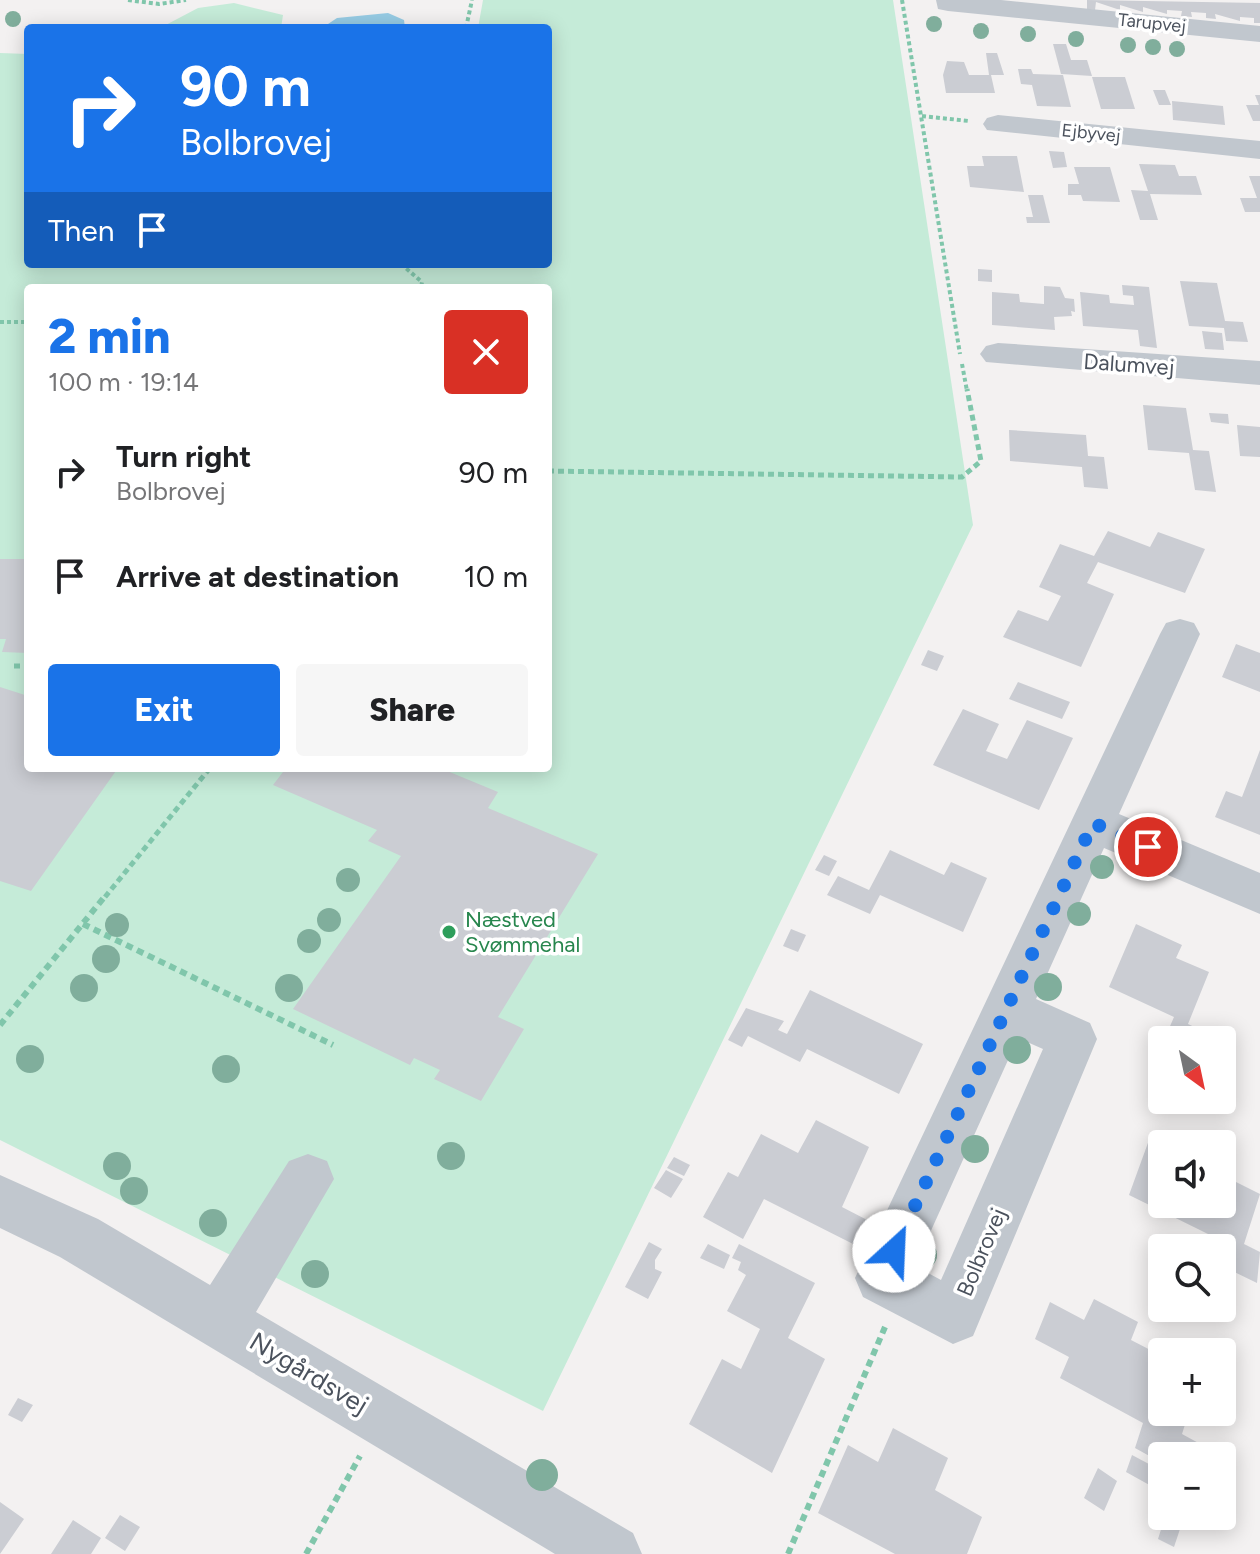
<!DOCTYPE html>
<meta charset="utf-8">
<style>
:root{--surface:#fff;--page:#f6f6f6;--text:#202124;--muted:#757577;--accent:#1a73e8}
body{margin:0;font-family:Figtree,sans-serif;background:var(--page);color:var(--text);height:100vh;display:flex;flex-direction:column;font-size:30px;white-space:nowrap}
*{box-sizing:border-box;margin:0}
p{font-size:26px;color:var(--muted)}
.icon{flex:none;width:44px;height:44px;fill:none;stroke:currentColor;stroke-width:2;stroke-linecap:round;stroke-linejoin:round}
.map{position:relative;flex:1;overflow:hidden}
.details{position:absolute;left:24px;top:284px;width:528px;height:488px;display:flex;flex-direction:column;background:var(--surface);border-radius:8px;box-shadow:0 4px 20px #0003}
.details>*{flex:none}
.guide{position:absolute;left:24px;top:24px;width:528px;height:244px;border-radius:8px;box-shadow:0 4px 20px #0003;background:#1a73e8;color:#fff;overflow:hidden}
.needle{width:52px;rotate:147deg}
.fabs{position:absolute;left:1148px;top:1026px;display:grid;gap:16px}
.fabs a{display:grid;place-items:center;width:88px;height:88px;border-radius:8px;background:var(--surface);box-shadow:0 4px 20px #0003;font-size:40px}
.pin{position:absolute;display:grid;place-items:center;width:68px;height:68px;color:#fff;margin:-34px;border:4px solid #fff;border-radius:50%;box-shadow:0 2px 8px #0007}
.me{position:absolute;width:88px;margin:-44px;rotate:25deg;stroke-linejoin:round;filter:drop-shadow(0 0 6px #0008)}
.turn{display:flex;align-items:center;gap:28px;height:168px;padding:0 24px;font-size:36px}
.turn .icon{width:104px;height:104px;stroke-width:2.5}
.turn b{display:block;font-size:56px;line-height:68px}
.then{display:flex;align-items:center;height:76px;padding:0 24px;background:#0003;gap:16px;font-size:30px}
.round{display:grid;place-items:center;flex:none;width:84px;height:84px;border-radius:8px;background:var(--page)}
.summary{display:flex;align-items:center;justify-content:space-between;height:136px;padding:0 24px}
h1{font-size:48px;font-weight:800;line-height:60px;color:var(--accent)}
.button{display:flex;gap:16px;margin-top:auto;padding:16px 24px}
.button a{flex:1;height:92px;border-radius:8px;background:var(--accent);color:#fff;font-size:32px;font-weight:800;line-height:92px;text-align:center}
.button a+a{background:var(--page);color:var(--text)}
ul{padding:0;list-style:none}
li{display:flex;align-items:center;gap:24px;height:104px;padding:0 24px}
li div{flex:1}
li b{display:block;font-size:30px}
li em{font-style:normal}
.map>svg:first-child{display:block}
</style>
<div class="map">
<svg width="1260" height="1554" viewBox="0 0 1260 1554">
<rect width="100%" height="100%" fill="#f3f1f1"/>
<path fill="#c5ebd8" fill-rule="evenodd" d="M483,0H893L973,525L543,1411L0,1140V53L28,54V264H548V28H478ZM28,288H548V768H28Z
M234,3L283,15L281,28H160L198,8Z"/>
<path fill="#96cbe4" d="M388,13L404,20L405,28H322L337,18Z"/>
<path fill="#cbcdd3" d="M1087,0L1260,3V23H1254V18L1240,17V21L1215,14L1216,19L1206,18V13L1191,12L1192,17L1181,16L1182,11L1167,10V14L1143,7V12L1120,5V10L1096,2L1095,10L1087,9Z
M1053,44H1066L1071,60H1087L1092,76L1061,74Z
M986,53H997L1004,75H989Z
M947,61L964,62L969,75H991L995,93H946L943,75Z
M1018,69H1031L1033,74L1063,75L1071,107L1037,106L1032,85L1021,84Z
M1092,77H1125L1135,109H1101Z
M1153,90H1165L1171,105H1159Z
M1255,95H1260V121H1253L1246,105H1259Z
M1172,101L1223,106L1225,125L1173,120Z
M1049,151L1064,152L1067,167L1053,168Z
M982,156H1017L1024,192L970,187L967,166H984Z
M1139,164L1175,165L1179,176H1196L1202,195L1150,194L1158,220H1140L1131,190L1148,191Z
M1074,167H1110L1120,202L1083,201L1081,195H1068V184H1079Z
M1249,176H1260V212H1245L1240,198H1257Z
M1028,195H1043L1050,223H1027L1026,217H1033Z
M978,269L992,270V282L978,281Z
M1180,281L1217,283L1225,321L1243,322L1248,342L1226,341L1224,328L1189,326Z
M1122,285L1149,287L1157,348L1140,346L1138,330L1083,326L1080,292L1109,295L1110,303L1134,305L1133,296L1123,295Z
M1044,286L1060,287L1065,298L1074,299L1075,312L1071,311L1072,316L1054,317L1055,330L992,325V292L1019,294L1020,302L1044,304Z
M1202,331L1222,333L1224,350L1205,349Z
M1143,405L1186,408L1193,450L1209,451L1216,492L1195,490L1189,453L1148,450Z
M1209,413L1228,414L1229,424L1211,422Z
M1237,425L1260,427V457L1240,456Z
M1009,430L1086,435L1088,456L1104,457L1108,489L1084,487L1082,467L1010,461Z
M1108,531L1150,547L1158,532L1205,549L1185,593L1098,562L1087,583L1114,594L1081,667L1003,637L1018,610L1048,621L1061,596L1039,587L1060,544L1094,556Z
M0,559H28V653L2,652L6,639H0Z
M1236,644L1260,653V692L1222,677Z
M928,650L944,656L937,671L921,665Z
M1018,682L1070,702L1062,719L1009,699Z
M0,687L28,696V768H118L31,891L0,881Z
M963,709L999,724L986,751L1007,759L1027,720L1073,738L1039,810L933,765Z
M1260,750V835L1215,817L1226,791L1242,797Z
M286,768H440L498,792L488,808L598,854L498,1017L524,1029L481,1101L434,1079L440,1070L414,1058L410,1065L293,1009L401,856L368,841L377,830L273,785Z
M890,850L944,875L951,862L987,878L963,932L880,895L870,914L827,895L838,876L869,890Z
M824,855L837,861L829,876L815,870Z
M1136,924L1182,945L1176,958L1209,972L1188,1024L1222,1040H1164L1174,1017L1109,987Z
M791,929L806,935L798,952L783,946Z
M810,990L923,1044L899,1094L807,1049L800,1062L748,1036L742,1047L728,1040L746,1008L784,1021L778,1030L787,1034Z
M816,1120L869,1147L842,1207L871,1222L859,1247L764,1199L743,1239L703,1217L728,1172L738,1177L761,1134L798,1153Z
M1149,1140L1162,1146V1204H1222V1175L1260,1194L1244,1244L1260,1252L1257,1283L1222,1266V1248H1203L1208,1234L1129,1195Z
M674,1157L690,1165L684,1176L667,1168Z
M666,1170L683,1179L671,1198L654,1188Z
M649,1242L662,1249L655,1260V1269L662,1272L648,1299L625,1287Z
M708,1244L730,1255L724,1269L700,1258Z
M739,1244L815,1283L788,1338L825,1359L772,1473L689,1424L722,1359L741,1369L760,1329L727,1311L746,1275L738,1270L741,1262L732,1258Z
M1094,1299L1138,1322L1131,1340L1162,1356V1412H1189L1182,1434L1204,1446L1200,1456H1162V1463L1135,1448L1143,1423L1060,1378L1069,1357L1035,1339L1050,1302L1084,1320Z
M1207,1340L1233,1353L1227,1377L1222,1374V1352H1203Z
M18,1398L33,1405L22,1422L8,1415Z
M893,1428L948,1458L935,1490L982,1517L967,1554H895L818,1513L848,1445L878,1462Z
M1132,1455L1162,1471V1492L1126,1472Z
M1098,1468L1117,1481L1104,1511L1084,1498Z
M0,1502L24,1519L0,1554Z
M120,1515L140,1527L125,1551L105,1538Z
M1165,1517L1181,1526L1174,1547L1158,1539Z
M73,1520L101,1538L91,1554H51Z"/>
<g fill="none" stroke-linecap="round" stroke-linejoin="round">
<path stroke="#80c6ab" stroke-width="4" stroke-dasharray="4 3" stroke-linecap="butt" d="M128,0L159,4L186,0
M902,0L960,354
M466,28L472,0
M922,116L969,121
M401,264L422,282L421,288
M0,322H28
M962,364L967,391"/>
<path stroke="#80c6ab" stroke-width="5" stroke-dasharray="6 4" stroke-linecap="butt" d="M548,471L962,477L981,461L967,389
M14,666H28
M105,897L210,768"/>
<path stroke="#80c6ab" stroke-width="6" stroke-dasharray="7 5" stroke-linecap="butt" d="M83,924L333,1045
M0,1025L106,895
M306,1554L360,1456
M788,1554L885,1327"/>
<path fill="#c1c7ce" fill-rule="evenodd" d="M936,0H1001L1260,26V42L948,11L938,9Z
M998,115L1260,141V159L987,130L983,124L987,118Z
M998,343L1260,361V385L986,362L980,354L986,346Z
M1180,619L1194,623L1200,634L1119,814L1260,873V914L1104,848L1036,999L1090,1023L1097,1039L973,1336L953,1344L863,1297L855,1278L1160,634L1166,623ZM1018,1038L1043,1049L941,1280L915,1266Z
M308,1154L327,1161L334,1179L256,1312L633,1533L642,1554H555L60,1257L0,1228V1175L98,1219L210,1285L289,1161Z"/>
</g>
<g fill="#80ae9c">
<circle cx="13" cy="19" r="8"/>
<circle cx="934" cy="24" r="8"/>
<circle cx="981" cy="31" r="8"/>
<circle cx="1028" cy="34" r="8"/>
<circle cx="1076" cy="39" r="8"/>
<circle cx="1128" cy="45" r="8"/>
<circle cx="1153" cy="47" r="8"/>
<circle cx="1177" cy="49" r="8"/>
<circle cx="1102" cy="867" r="12"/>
<circle cx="348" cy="880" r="12"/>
<circle cx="1079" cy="914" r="12"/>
<circle cx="329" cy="920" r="12"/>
<circle cx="117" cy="925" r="12"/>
<circle cx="309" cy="941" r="12"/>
<circle cx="106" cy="959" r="14"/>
<circle cx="1048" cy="987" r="14"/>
<circle cx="84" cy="988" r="14"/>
<circle cx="289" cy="988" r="14"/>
<circle cx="1017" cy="1050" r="14"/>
<circle cx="30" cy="1059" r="14"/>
<circle cx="226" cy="1069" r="14"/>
<circle cx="975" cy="1149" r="14"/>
<circle cx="451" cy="1156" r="14"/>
<circle cx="117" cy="1166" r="14"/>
<circle cx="134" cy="1191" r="14"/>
<circle cx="213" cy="1223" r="14"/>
<circle cx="923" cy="1255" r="14"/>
<circle cx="315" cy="1274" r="14"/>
<circle cx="542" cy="1475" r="16"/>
</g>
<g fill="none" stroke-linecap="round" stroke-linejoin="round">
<path stroke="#1a73e8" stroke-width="14" stroke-dasharray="0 25.2" d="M894,1251L1093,823L1148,847"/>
</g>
<circle fill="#2e9e5b" stroke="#fff" stroke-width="3" cx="449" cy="932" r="8"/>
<g text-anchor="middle" stroke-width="7" stroke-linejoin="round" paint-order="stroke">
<g font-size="18" fill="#4b525d" stroke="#fff">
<text transform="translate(1152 23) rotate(6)" y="6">Tarupvej</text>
<text transform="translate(1091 133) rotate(6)" y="6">Ejbyvej</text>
</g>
<g font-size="22" fill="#4b525d" stroke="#fff">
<text transform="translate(1129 364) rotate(4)" y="8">Dalumvej</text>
<text transform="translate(981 1252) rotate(-67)" y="8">Bolbrovej</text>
</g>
<g font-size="22" fill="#27864d" stroke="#fff" text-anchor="start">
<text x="465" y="927">Næstved<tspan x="465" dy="25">Svømmehal</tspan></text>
</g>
<g font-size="26" fill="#4b525d" stroke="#fff">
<text transform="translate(309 1373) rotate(31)" y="9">Nygårdsvej</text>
</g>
</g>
</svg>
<div class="fabs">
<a><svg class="needle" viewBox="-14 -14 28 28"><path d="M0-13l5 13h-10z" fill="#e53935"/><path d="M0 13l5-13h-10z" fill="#757577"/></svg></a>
<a><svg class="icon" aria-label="sound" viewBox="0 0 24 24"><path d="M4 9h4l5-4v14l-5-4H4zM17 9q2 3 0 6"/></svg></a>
<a><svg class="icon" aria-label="search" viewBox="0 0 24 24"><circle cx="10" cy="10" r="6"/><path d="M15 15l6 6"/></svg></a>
<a>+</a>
<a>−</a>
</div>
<div class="pin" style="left:1148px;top:847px;background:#d93025"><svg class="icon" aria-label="arrive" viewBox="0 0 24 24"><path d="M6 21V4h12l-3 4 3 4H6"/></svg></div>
<svg class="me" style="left:894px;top:1251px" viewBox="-20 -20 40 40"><circle r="19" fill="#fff"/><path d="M0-13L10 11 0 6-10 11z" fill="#1a73e8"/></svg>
<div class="guide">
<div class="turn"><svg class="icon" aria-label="right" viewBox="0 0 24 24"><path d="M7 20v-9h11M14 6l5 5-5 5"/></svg><div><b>90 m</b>Bolbrovej</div></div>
<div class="then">Then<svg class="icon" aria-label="arrive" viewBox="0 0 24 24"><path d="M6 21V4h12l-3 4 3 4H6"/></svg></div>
</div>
<section class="details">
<div class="summary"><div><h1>2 min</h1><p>100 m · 19:14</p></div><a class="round" style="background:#d93025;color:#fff"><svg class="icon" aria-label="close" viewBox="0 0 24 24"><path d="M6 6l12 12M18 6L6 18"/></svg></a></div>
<ul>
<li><svg class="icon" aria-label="right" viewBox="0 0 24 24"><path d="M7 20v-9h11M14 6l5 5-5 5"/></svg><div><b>Turn right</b><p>Bolbrovej</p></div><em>90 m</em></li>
<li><svg class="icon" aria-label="arrive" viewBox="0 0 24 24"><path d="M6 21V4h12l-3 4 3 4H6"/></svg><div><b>Arrive at destination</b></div><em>10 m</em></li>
</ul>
<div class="button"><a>Exit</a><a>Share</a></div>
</section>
</div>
